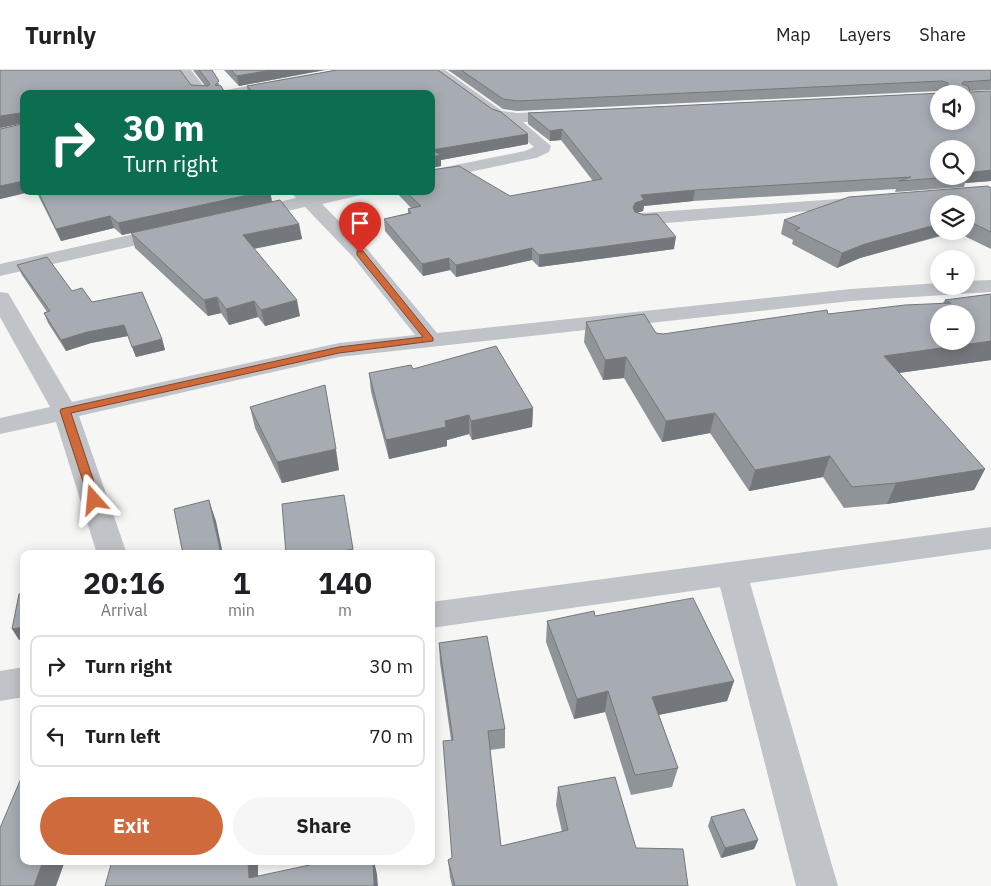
<!DOCTYPE html>
<meta charset="utf-8">
<style>
:root{--surface:#fff;--page:#f6f6f6;--text:#202124;--muted:#757577;--line:#e0e0e0;--accent:#ce6a3c}
body{margin:0;font-family:"IBM Plex Sans",sans-serif;background:var(--page);color:var(--text);height:100vh;display:flex;flex-direction:column;font-size:19px;white-space:nowrap}
*{box-sizing:border-box;margin:0}
p{font-size:16px;color:var(--muted)}
.icon{flex:none;width:28px;height:28px;fill:none;stroke:currentColor;stroke-width:2;stroke-linecap:round;stroke-linejoin:round}
.map{position:relative;flex:1;overflow:hidden}
.panel{position:absolute;left:20px;top:480px;width:415px;height:315px;display:flex;flex-direction:column;background:var(--surface);border-radius:10px;box-shadow:0 2px 12px #0003}
.panel>*{flex:none}
.hud{position:absolute;left:20px;top:20px;width:415px;height:105px;border-radius:10px;box-shadow:0 2px 12px #0003;background:#0b6e4f;color:#fff;overflow:hidden}
.tools{position:absolute;left:930px;top:15px;display:grid;gap:10px}
.tools a{display:grid;place-items:center;width:45px;height:45px;border-radius:50%;background:var(--surface);box-shadow:0 2px 12px #0003;font-size:25px}
.pin{position:absolute;display:grid;place-items:center;width:42px;height:42px;color:#fff;margin:-51px -21px;border-radius:50% 50% 50% 0;rotate:-45deg;box-shadow:0 0 5px #0007}
.pin .icon{rotate:45deg}
.me{position:absolute;width:55px;margin:-28px;rotate:342deg;stroke-linejoin:round;filter:drop-shadow(0 0 4px #0008)}
.turn{display:flex;align-items:center;gap:18px;height:105px;padding:0 20px;font-size:22px}
.turn .icon{width:65px;height:65px;stroke-width:2.5}
.turn b{display:block;font-size:35px;line-height:42px}
.eta{display:flex;justify-content:space-evenly;align-items:center;height:85px;text-align:center}
.eta b{font-size:30px;font-weight:800;line-height:35px}
.action{display:flex;gap:10px;margin-top:auto;padding:10px 20px}
.action a{flex:1;height:58px;border-radius:30px;background:var(--accent);color:#fff;font-size:20px;font-weight:800;line-height:58px;text-align:center}
.action a+a{background:var(--page);color:var(--text)}
ul{padding:0;list-style:none}
li{display:flex;align-items:center;gap:15px;height:62px;margin:0 10px 8px;padding:0 10px;border:2px solid var(--line);border-radius:10px}
li div{flex:1}
li b{display:block;font-size:19px}
li em{font-style:normal}
header{display:flex;align-items:center;gap:30px;box-sizing:border-box;height:70px;padding:0 25px;background:var(--surface);border-bottom:1px solid var(--line)}
header strong{font-size:24px}
nav{display:flex;gap:28px;margin-inline-start:auto;font-size:18px}
.map>svg:first-child{display:block}
</style>
<header>
<strong>Turnly</strong>
<nav><a>Map</a><a>Layers</a><a>Share</a></nav>
</header>
<div class="map">
<svg width="991" height="816" viewBox="0 0 991 816">
<rect width="100%" height="100%" fill="#f6f6f4"/>
<g fill="none" stroke-linecap="round" stroke-linejoin="round">
<path fill="#c0c3c7" fill-rule="evenodd" d="M177,0H191L210,24H195Z
M335,0H364L357,4L251,24H219L226,20Z
M429,0H445L502,41L517,43L565,41L570,43L573,46L570,49L565,51L523,52L551,76L549,82L536,88L431,110V100L525,81L534,77L502,50L493,48Z
M290,121H309L313,125L329,121H364L361,125L322,134L367,179L437,263L851,219L939,213V216H966V211L991,210V222L851,231L339,287L79,346L127,484H97L56,352L0,364V348L50,337L0,247V222L8,223L11,228L72,332L339,273L415,265L353,187L305,137L249,150L242,148L240,144L242,140L296,128Z
M865,127L871,128L874,132L871,136L642,155L635,153L633,149L635,145L642,143Z
M170,156L177,158L180,162L177,166L0,206V194Z
M991,457V479L750,513L838,816H796L720,517L431,558V532Z
M24,597V627L0,631V601Z"/>
</g>
<path fill="#8f9499" fill-rule="evenodd" d="M0,0L205,16L193,0H212L220,16L24,24V121H34L0,129V59L22,54V53L0,58Z
M224,0H325L239,16Z
M336,0H438L492,39L501,42L528,64V74L441,90V96L431,98V24H248L247,16Z
M448,0H991V20L969,21L991,111L965,113L964,117L895,122L896,119L693,131L644,136L643,141L637,143L674,179L539,197L532,190L456,207L450,200L423,206L385,161L384,149L408,143V139L411,138L395,121H431L510,126L593,111L561,70L550,71L528,54V43L942,23V22L939,21L517,41L503,39Z
M991,118V179L956,162L860,188L837,198L792,174L793,170L781,164L784,150ZM966,134V161H939Z
M36,121H270L272,132L299,154L302,169L254,179L300,246L265,256L258,247L229,255L221,243L208,246L135,178L131,163L122,165L114,158L61,171Z
M17,195L72,221L162,269L165,280L136,287L128,266L91,273L66,281L48,253L44,243L47,242L22,205Z
M991,224V290L899,303L985,399L974,420L887,434L844,438L823,407L749,421L710,363L662,372L624,308L603,310L584,272L586,252L663,264L828,244L943,233L945,230Z
M413,299L533,338L532,357L472,370L469,364L447,370V376L389,389L371,322L369,303Z
M250,337L339,400L282,413L255,358Z
M547,551L734,611L727,631L659,645L678,698L672,717L631,725L605,642L574,649L546,572Z
M439,573L505,659V678L490,680L501,776L562,762L556,735L558,717L636,778L688,816H452L450,807L448,790L452,788L451,670L440,593Z
M711,747L758,770L754,779L721,788L708,756Z"/>
<path fill="#74787d" d="M271,0H325L239,16L237,6Z
M20,43L24,53L0,58V46Z
M562,59L561,70L550,71V61Z
M528,64V74L441,90V96L431,98V87L432,80Z
M991,100V111L965,113L968,106H966V103Z
M24,111V121H34L0,129V116Z
M695,120L693,131L644,136L643,141L633,144V138L635,133L641,125Z
M267,121H270L272,132L122,165L118,153Z
M110,146L114,158L61,171L56,159Z
M299,154L302,169L246,180L243,165Z
M939,154V161H956L860,188L837,198L842,183L865,174Z
M676,167L674,179L539,197V185Z
M532,178V190L456,207V195Z
M449,188L450,200L423,206L422,194Z
M217,227L221,243L208,246L204,230Z
M297,230L300,246L265,256L261,240Z
M254,231L258,247L229,255L226,239Z
M124,255L128,266L91,273L66,281L61,270L87,262Z
M162,269L165,280L136,287L132,277Z
M991,271V290L877,306L884,286Z
M626,287L624,308L603,310L605,290Z
M533,338L532,357L472,370L471,351Z
M715,343L710,363L662,372L666,351Z
M469,345V364L447,370V376L389,389L386,370L445,351Z
M336,379L339,400L282,413L277,392Z
M830,386L823,407L749,421L755,400Z
M985,399L974,420L887,434L896,413Z
M209,430L216,451L223,484H221Z
M353,479L354,484H326Z
M24,557V569L19,570L12,559Z
M734,611L727,631L648,647L652,627Z
M608,621L605,642L574,649L577,629Z
M758,770L754,779L721,788L725,778Z
M43,791H65L56,816H34Z
M248,791H258V816L249,808Z
M373,791H374L377,804L378,816H374Z"/>
<path fill="#a6acb2" stroke="#74787d" fill-rule="evenodd" d="M0,0H180L191,15L208,16L210,14L199,0H212L219,11L215,15L221,16L226,24H24V111L0,116V59L22,54V44L20,43L0,46Z
M231,0H271L237,6Z
M337,0H438L492,39L501,42L528,64L432,80L441,85L431,87V24H254L247,16Z
M461,0H991V10L963,12L962,14L968,16L970,22L991,21V100L966,103V79H939V106H966L899,111L911,107L695,120L641,125L644,130L635,133L633,138L635,142L644,145L657,144L676,167L539,185L532,178L456,195L449,188L422,194L384,149L411,143L408,139L421,136L405,121H431V100L459,96L510,126L602,109L562,59L550,61L528,43L942,23L944,16H948V13L942,11L517,31L503,29ZM939,24H966V51H939Z
M988,116L991,118V162L966,150V134H939V154L865,174L842,183L795,160L800,158L784,150L849,127Z
M38,121H267L118,153L110,146L56,159Z
M280,130L299,154L243,165L297,230L261,240L254,231L226,239L217,227L204,230L131,163Z
M47,187L72,221L82,218L92,232L142,222L162,269L132,277L124,255L87,262L61,270L44,243L50,241L17,195Z
M991,224V271L884,286L985,399L896,413L852,417L830,386L755,400L715,343L666,351L626,287L605,290L586,252L644,244L656,263L663,264L827,240L828,244L905,235L951,233L945,230ZM939,244H966V271H939Z
M496,276L533,338L471,351L469,345L445,351L446,357L386,370L369,303L411,295L413,299Z
M325,315L336,379L277,392L250,337Z
M344,425L353,479L326,484H286L282,434Z
M209,430L221,484H183L174,439Z
M24,523V557L12,559L19,524Z
M693,528L734,611L652,627L678,698L635,705L608,621L577,629L547,551L594,541L595,546Z
M487,566L505,659L488,661L501,776L568,760L558,717L615,707L636,778L683,779L688,816H455L448,790L452,788L443,671L453,670L439,573Z
M22,706H24V791H43L34,816H0V758Z
M744,739L758,770L725,778L711,747Z
M112,791H248L249,808L328,791H373L374,816H105Z"/>
<path fill="#ce6a3c" stroke="#864527" d="M357,181H363L433,268V271L339,283L71,343L100,430L99,433H90L60,341L61,339L339,277L423,267L357,185Z"/>
</svg>
<div class="tools">
<a><svg class="icon" aria-label="sound" viewBox="0 0 24 24"><path d="M4 9h4l5-4v14l-5-4H4zM17 9q2 3 0 6"/></svg></a>
<a><svg class="icon" aria-label="search" viewBox="0 0 24 24"><circle cx="10" cy="10" r="6"/><path d="M15 15l6 6"/></svg></a>
<a><svg class="icon" aria-label="layers" viewBox="0 0 24 24"><path d="M12 4l9 5-9 5-9-5zM3 14l9 5 9-5"/></svg></a>
<a>+</a>
<a>−</a>
</div>
<div class="pin" style="left:360px;top:183px;background:#d93025"><svg class="icon" aria-label="arrive" viewBox="0 0 24 24"><path d="M6 21V4h12l-3 4 3 4H6"/></svg></div>
<svg class="me" style="left:94px;top:430px" viewBox="-20 -20 40 40"><path d="M0-17L14 15 0 8-14 15z" fill="#ce6a3c" stroke="#fff" stroke-width="4"/></svg>
<div class="hud">
<div class="turn"><svg class="icon" aria-label="right" viewBox="0 0 24 24"><path d="M7 20v-9h11M14 6l5 5-5 5"/></svg><div><b>30 m</b>Turn right</div></div>
</div>
<section class="panel">
<div class="eta">
<div><b>20:16</b><p>Arrival</p></div>
<div><b>1</b><p>min</p></div>
<div><b>140</b><p>m</p></div>
</div>
<ul>
<li><svg class="icon" aria-label="right" viewBox="0 0 24 24"><path d="M7 20v-9h11M14 6l5 5-5 5"/></svg><div><b>Turn right</b></div><em>30 m</em></li>
<li><svg class="icon" aria-label="left" viewBox="0 0 24 24"><path d="M17 20v-9H6M10 6l-5 5 5 5"/></svg><div><b>Turn left</b></div><em>70 m</em></li>
</ul>
<div class="action"><a>Exit</a><a>Share</a></div>
</section>
</div>
